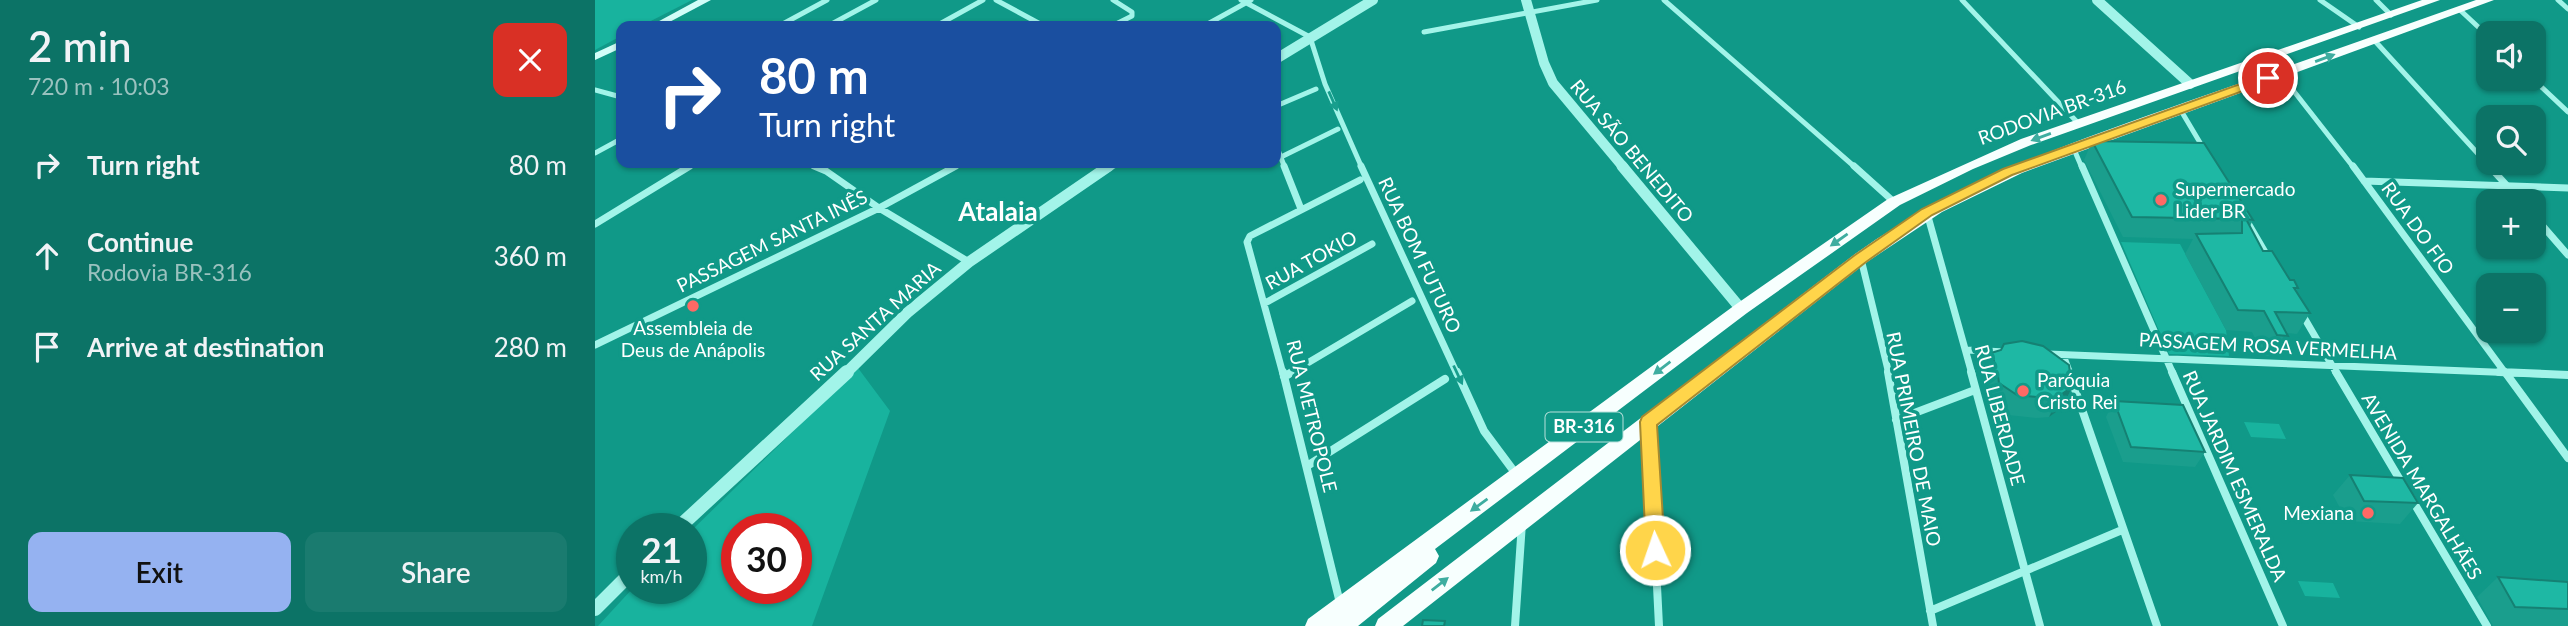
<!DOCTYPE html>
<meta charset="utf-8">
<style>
:root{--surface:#0c7366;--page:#1a7b6f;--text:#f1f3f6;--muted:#9ac2bf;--accent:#95b2f1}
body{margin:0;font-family:Lato,sans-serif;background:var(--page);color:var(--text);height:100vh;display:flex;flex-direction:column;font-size:26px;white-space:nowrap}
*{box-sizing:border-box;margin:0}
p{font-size:23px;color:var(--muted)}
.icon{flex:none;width:38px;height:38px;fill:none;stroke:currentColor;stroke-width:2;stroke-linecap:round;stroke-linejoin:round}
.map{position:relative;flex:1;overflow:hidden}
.drawer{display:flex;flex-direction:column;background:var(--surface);width:595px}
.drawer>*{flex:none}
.hud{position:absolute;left:21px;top:21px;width:665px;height:147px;border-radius:14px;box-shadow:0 2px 5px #0004;background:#1a4fa0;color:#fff;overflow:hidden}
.buttons{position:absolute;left:1881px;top:21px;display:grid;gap:14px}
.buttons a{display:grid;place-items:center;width:70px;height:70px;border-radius:14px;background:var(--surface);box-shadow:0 2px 5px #0004;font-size:35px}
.speed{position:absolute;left:21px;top:513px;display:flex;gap:14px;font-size:35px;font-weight:700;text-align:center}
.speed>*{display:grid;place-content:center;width:91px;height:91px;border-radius:50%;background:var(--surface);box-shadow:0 2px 5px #0004;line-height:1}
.speed small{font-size:18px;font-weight:400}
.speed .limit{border:10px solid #d22;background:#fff;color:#111}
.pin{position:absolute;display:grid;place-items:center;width:60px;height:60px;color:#fff;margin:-30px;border:4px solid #fff;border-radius:50%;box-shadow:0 2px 7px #0007}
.me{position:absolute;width:77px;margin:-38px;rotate:357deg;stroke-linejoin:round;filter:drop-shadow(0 0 5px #0008)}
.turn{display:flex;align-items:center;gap:24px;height:147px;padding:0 28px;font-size:32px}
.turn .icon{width:91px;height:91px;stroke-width:2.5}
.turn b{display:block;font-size:49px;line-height:60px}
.round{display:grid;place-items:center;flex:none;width:74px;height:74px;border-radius:14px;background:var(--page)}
.headline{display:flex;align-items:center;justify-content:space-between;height:119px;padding:0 28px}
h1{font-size:42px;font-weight:600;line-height:52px}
.action{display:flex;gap:14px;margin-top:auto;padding:14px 28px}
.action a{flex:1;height:80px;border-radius:14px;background:var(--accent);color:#111;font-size:28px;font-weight:600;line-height:80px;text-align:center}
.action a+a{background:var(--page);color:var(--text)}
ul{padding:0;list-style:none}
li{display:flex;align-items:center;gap:21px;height:91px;padding:0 28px}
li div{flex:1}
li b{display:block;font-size:26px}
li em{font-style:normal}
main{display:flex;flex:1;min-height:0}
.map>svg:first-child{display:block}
</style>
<main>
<section class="drawer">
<div class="headline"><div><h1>2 min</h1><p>720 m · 10:03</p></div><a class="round" style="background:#d93025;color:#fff"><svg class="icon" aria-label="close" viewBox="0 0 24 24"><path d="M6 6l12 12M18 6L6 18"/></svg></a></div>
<ul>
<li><svg class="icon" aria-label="right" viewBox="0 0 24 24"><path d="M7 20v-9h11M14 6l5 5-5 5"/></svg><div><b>Turn right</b></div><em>80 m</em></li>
<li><svg class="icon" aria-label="ahead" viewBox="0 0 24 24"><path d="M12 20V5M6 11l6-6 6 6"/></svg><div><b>Continue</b><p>Rodovia BR-316</p></div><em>360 m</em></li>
<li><svg class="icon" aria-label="arrive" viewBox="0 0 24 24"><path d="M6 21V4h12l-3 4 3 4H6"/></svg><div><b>Arrive at destination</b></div><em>280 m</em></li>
</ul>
<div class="action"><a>Exit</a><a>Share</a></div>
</section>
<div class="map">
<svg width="1973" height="626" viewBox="0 0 1973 626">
<rect width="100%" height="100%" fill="#109988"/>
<path fill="#18b39e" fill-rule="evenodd" d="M0,0H97L46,26H26V36L0,50Z
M1526,242L1585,244L1631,330L1634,356L1574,354Z
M263,368L295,411L217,626H3L38,588H96V531ZM142,528H201V588H142Z
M1649,422L1684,424L1691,439L1656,437Z
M1703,581L1738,583L1745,598L1710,596Z"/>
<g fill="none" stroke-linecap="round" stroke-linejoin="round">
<path stroke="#a2f4e9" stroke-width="5" d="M401,0L449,26
M646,0L715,37L730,84L767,168
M1069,0L1261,168
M1367,0L1483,123
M1725,0L1764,27
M1781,0L1796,15
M1963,0L1973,9
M1865,10L1894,37
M184,26L232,0
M233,26L281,0
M341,26L388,0
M517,26L537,16V12L518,0
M609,26L656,0
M829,32L1002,0
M1779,40L1896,168
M1680,75L1694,85L1759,168
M1938,79L1973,112
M0,90L26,97
M681,106L721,89
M1585,109L1610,151
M681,145L690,168
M1478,147L1487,168
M0,153L26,139
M686,157L743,129
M210,163L224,168
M92,168L101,163
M357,168L367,163"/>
<path stroke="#a2f4e9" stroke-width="7" d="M219,166L231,171L284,208L374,262
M689,166L706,209
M766,166L862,374
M1259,166L1299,202
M1487,166L1578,374
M1758,166L1911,374
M1894,166L1926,201
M1769,181L1973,188
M1332,213L1377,374
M1939,216L1973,255
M1650,218L1674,259
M0,224L95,166
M1266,259L1294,374
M670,303L777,244
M1707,314L1742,374
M0,345L284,208L361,166
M1372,350L1410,352
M1453,354L1947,374
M1468,355L1475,374
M688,374L652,242L655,236L765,180
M694,374L817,301"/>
<path stroke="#a2f4e9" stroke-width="8" d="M688,372L745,603
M862,372L889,431L921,474
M1293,372L1338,626
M1376,372L1445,626
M1474,372L1562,626
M1577,372L1688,626
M1741,372L1808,485
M1904,372L1973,375
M1910,372L1973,458
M689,377L697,372
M1301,420L1380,390
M1054,426L1064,626
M712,466L850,379
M1816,498L1892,626
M1335,611L1527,530
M920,626L927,523"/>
<path stroke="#a2f4e9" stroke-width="10" d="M931,0L949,63L958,83L1029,168
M1502,0L1595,84
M681,59L778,0
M511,168L519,163"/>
<path stroke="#a2f4e9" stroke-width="11" d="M1027,166L1146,309
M250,374L312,313L374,262L514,166"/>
<path stroke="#a2f4e9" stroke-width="14" d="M83,528L252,372
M0,609L37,572"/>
<path fill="#d2fdf8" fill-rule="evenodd" d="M103,0H116L67,26H55Z
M26,41V48L0,60V53Z"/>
<path fill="#f7fffe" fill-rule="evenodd" d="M1827,0H1845L1436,145L1378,169L1305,205L1152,313L840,549L844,556L841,563L763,626H710L713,619L1140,305L1293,199L1426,139Z
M1881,0H1899L1427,173L1347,212L1272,262L808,626H780L783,619L1260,254C1361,182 1475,143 1591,102C1688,68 1785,34 1881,0Z"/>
</g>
<path fill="#1a9e8d" d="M1497,141L1658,220L1655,226L1668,251L1703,288L1701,291L1715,313L1702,334L1692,333L1693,336L1680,356H1669L1657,332L1631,330L1590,254L1598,239L1528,237L1489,160Z
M1396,353L1477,387L1468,407L1454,417L1441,418L1413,415L1396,403L1395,396L1388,390L1391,382L1388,373Z
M1519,401L1610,452L1600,467L1528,462L1511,417Z
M1755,475L1823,503L1805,524L1752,521L1738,495Z
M1903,577L1973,582V626H1898L1882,597Z"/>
<path fill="#158173" d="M1477,387L1468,407L1454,417L1464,396Z"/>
<path fill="#1eb8a4" stroke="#158173" stroke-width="2" d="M1497,141L1609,143L1658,220L1651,219L1668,251H1677L1695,280H1699L1703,288H1699L1715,313L1680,312L1693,336L1682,335L1669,311L1643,310L1601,234L1647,233V219L1537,217Z
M1427,341L1448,346L1474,365L1477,387L1464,396L1451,398L1422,395L1404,383L1403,375L1396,370L1399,361L1396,353L1406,350L1409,344Z
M1519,401L1588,405L1610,452L1536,447Z
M1755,475L1808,478L1823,503L1769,501Z
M1903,577L1973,582V609L1920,607Z
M828,620L850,621L849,626H827Z"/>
<defs><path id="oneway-solid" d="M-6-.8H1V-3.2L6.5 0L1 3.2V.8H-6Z" transform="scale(1.75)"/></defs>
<g fill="#3eada0">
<use href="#oneway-solid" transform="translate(1730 58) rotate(-20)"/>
<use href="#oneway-solid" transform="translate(1446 137) rotate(160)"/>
<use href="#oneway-solid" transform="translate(1244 240) rotate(145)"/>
<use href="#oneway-solid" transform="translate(1067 368) rotate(143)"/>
<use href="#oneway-solid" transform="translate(884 505) rotate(144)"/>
<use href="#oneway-solid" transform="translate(845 584) rotate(-38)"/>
</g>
<g fill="#179e8d">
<use href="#oneway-solid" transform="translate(738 101) rotate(66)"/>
<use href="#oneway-solid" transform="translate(863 375) rotate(65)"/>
</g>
<path fill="#ffd54a" stroke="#a68a30" stroke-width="2" d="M1673,74L1678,75V80L1417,175L1337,215L1271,262L1062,425L1070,550L1067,555L1060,558L1053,555L1051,550L1045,422L1047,417L1260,255L1327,209L1408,169Z"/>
<g fill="#ff6965" stroke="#109988" stroke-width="2.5">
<circle cx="1566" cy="200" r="7"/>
<circle cx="98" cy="306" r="7"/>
<circle cx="1428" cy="391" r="7"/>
<circle cx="1773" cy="513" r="7"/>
</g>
<g text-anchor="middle" stroke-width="7" stroke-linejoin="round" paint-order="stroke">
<rect fill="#109988" stroke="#b7e0db" stroke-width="2" x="950.5" y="412.5" width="77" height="29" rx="5"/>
<g font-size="18" font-weight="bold" fill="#fff">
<text x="989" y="433">BR-316</text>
</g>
<g font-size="19" fill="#fff" stroke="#109988">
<text transform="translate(1457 112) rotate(-20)" y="7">RODOVIA BR-316</text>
<text transform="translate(1037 151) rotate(50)" y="7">RUA SÃO BENEDITO</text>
<text transform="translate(1823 228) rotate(54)" y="7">RUA DO FIO</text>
<text transform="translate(177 241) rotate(-26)" y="7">PASSAGEM SANTA INÊS</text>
<text transform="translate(825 255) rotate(65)" y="7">RUA BOM FUTURO</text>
<text transform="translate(716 260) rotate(-29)" y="7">RUA TOKIO</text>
<text transform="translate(280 321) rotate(-42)" y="7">RUA SANTA MARIA</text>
<text transform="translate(1673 346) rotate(3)" y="7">PASSAGEM ROSA VERMELHA</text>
<text transform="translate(1405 415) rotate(75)" y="7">RUA LIBERDADE</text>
<text transform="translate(717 416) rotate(76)" y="7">RUA METROPOLE</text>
<text transform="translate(1319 439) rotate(79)" y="7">RUA PRIMEIRO DE MAIO</text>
<text transform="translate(1640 476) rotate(66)" y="7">RUA JARDIM ESMERALDA</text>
<text transform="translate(1827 486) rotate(59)" y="7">AVENIDA MARGALHÃES</text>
</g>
<g font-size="19" fill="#fff" stroke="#109988" text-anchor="start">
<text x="1580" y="196">Supermercado<tspan x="1580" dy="22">Lider BR</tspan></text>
<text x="98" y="335" text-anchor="middle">Assembleia de<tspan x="98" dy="22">Deus de Anápolis</tspan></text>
<text x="1442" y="387">Paróquia<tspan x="1442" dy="22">Cristo Rei</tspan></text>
<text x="1759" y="520" text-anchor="end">Mexiana</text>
</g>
<g font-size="26" font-weight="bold" fill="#fff" stroke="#109988">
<text x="403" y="221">Atalaia</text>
</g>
</g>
</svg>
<div class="buttons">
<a><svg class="icon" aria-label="sound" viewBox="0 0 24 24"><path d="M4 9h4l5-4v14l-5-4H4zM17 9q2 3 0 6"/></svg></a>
<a><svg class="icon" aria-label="search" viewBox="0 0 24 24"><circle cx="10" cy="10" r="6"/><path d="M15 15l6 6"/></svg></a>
<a>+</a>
<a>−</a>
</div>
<div class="speed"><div>21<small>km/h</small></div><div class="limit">30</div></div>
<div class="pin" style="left:1673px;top:78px;background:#d93025"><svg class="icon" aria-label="arrive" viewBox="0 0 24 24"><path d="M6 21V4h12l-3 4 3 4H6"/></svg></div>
<svg class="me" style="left:1060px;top:550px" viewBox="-20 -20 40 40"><circle r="17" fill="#ffd54a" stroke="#fff" stroke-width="3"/><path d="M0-11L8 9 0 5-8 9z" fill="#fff"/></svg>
<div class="hud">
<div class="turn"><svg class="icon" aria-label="right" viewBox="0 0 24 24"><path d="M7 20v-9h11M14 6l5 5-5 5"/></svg><div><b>80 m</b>Turn right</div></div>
</div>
</div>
</main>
